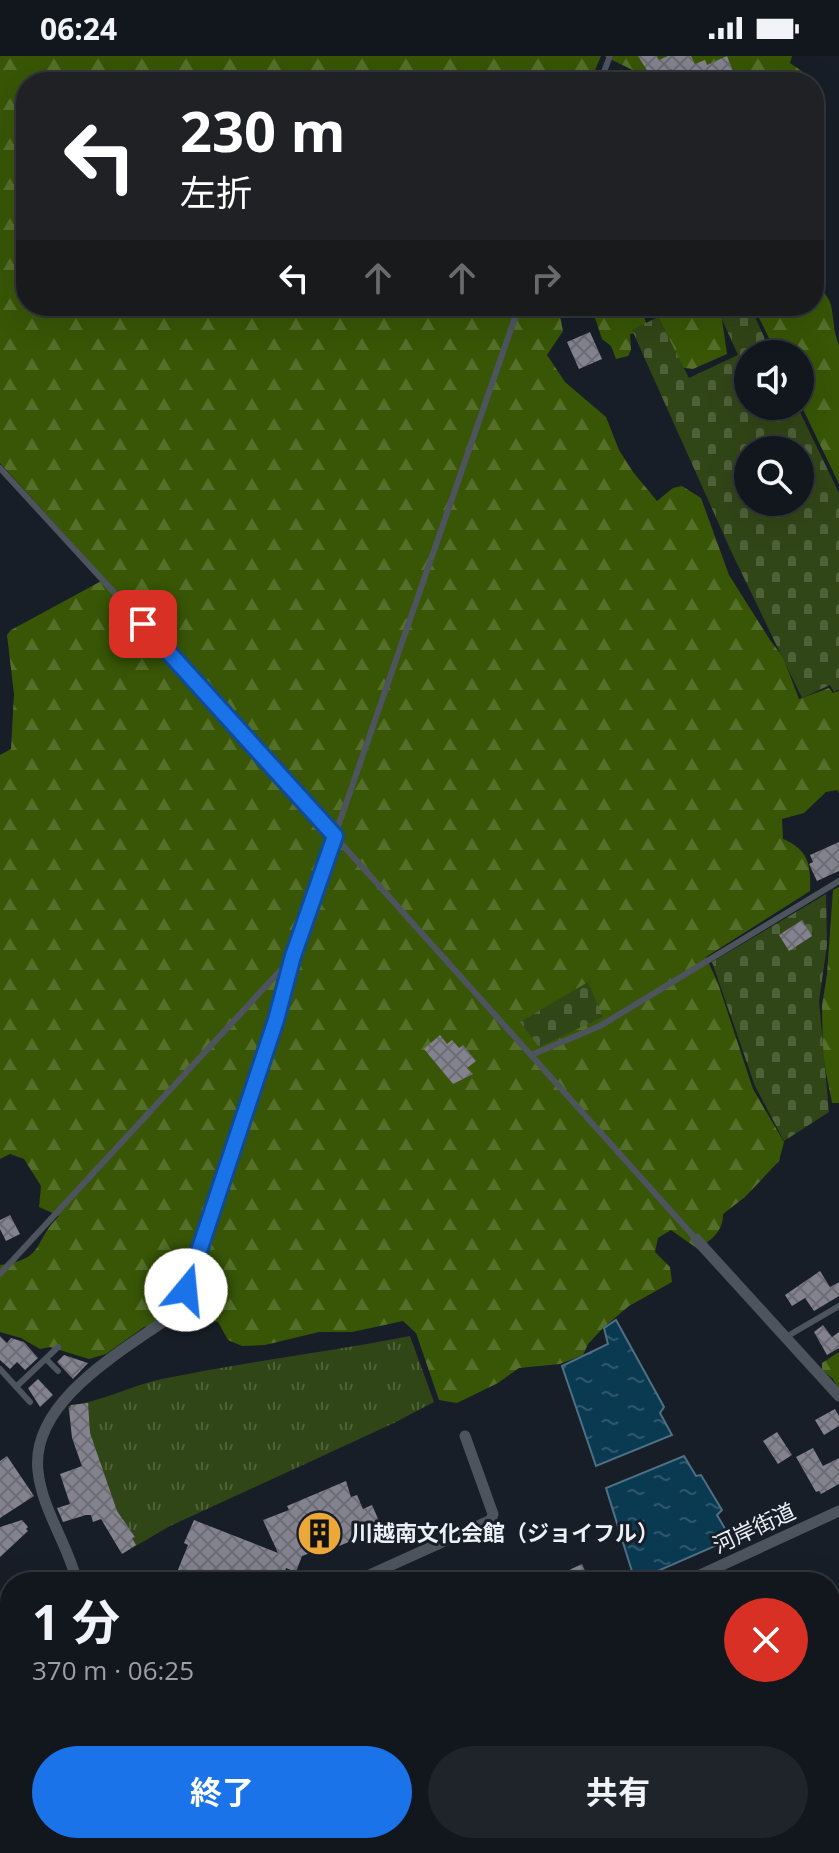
<!DOCTYPE html>
<html lang="ja">
<meta charset="utf-8">
<style>
:root{--surface:#12161d;--page:#1f232a;--text:#f1f3f6;--muted:#9c9fa4;--line:#31353b;--accent:#1a73e8}
body{margin:0;font-family:"Open Sans","Noto Sans JP",sans-serif;background:var(--page);color:var(--text);height:100vh;display:flex;flex-direction:column;font-size:30px;white-space:nowrap}
*{box-sizing:border-box;margin:0}
p{font-size:26px;color:var(--muted)}
.icon{flex:none;width:44px;height:44px;fill:none;stroke:currentColor;stroke-width:2;stroke-linecap:round;stroke-linejoin:round}
.map{position:relative;flex:1;overflow:hidden}
.side{position:absolute;left:0px;top:1516px;width:840px;height:282px;display:flex;flex-direction:column;background:var(--surface);border-radius:32px 32px 0 0;box-shadow:0 8px 32px #0002,0 0 0 2px var(--line)}
.side>*{flex:none}
.banner{position:absolute;left:16px;top:16px;width:808px;height:244px;border-radius:32px;box-shadow:0 8px 32px #0002,0 0 0 2px var(--line);background:#202124;color:#fff;overflow:hidden}
.fabs{position:absolute;left:734px;top:284px;display:grid;gap:16px}
.fabs a{display:grid;place-items:center;width:80px;height:80px;border-radius:50%;background:var(--surface);box-shadow:0 8px 32px #0002,0 0 0 2px var(--line);font-size:40px}
.pin{position:absolute;display:grid;place-items:center;width:68px;height:68px;color:#fff;margin:-34px;border-radius:16px;box-shadow:0 4px 12px #0006}
.me{position:absolute;width:88px;margin:-44px;rotate:17deg;stroke-linejoin:round;filter:drop-shadow(0 0 6px #0008)}
.turn{display:flex;align-items:center;gap:28px;height:168px;padding:0 32px;font-size:36px}
.turn .icon{width:104px;height:104px;stroke-width:2.5}
.turn b{display:block;font-size:56px;line-height:68px}
.lanes{display:flex;align-items:center;height:76px;padding:0 32px;background:#0003;justify-content:center;gap:40px;direction:ltr}
.lanes .off{opacity:.35}
.round{display:grid;place-items:center;flex:none;width:84px;height:84px;border-radius:42px;background:var(--page)}
.headline{display:flex;align-items:center;justify-content:space-between;height:136px;padding:0 32px}
h1{font-size:48px;font-weight:700;line-height:60px}
.button{display:flex;gap:16px;margin-top:auto;padding:16px 32px}
.button a{flex:1;height:92px;border-radius:48px;background:var(--accent);color:#fff;font-size:32px;font-weight:700;line-height:92px;text-align:center}
.button a+a{background:var(--page);color:var(--text)}
.status{display:flex;justify-content:space-between;align-items:center;height:56px;padding:0 40px;background:var(--surface);direction:ltr}
.status svg{height:22px;fill:currentColor}
.map>svg:first-child{display:block}
</style>
<div class="status"><b>06:24</b><svg viewBox="0 0 49 12"><path d="M0 12V9h3v3zM5 12V6h3v6zM10 12V3h3v9zM15 12V0h3v12zM26 1h20v11H26zM47 4h2v5h-2z"/></svg></div>
<div class="map">
<svg width="839" height="1797" viewBox="0 0 839 1797">
<defs>
<pattern id="grass-tufts" width="24" height="20" patternUnits="userSpaceOnUse" patternTransform="scale(2)"><rect width="24" height="20" fill="#314617"/><path d="M3 7l-1-3M5 7V3M7 7l1-3M15 17l-1-3M17 17v-4M19 17l1-3" fill="none" stroke="#4f6139"/></pattern>
<pattern id="forest-firs" width="22" height="20" patternUnits="userSpaceOnUse" patternTransform="scale(2)"><rect width="22" height="20" fill="#385606"/><path d="M5 1l3.5 6h-7zM16 11l3.5 6h-7z" fill="#556f2b"/></pattern>
<pattern id="cemetery-stones" width="16" height="16" patternUnits="userSpaceOnUse" patternTransform="scale(2)"><rect width="16" height="16" fill="#314617"/><path d="M2 7V4a2 2 0 0 1 4 0v3zM10 15v-3a2 2 0 0 1 4 0v3z" fill="#4f6139"/></pattern>
<pattern id="water-ripples" width="26" height="14" patternUnits="userSpaceOnUse" patternTransform="scale(2)"><rect width="26" height="14" fill="#0a3a52"/><path d="M2 4q2-2 4 0t4 0M15 11q2-2 4 0t4 0" fill="none" stroke="#2e576c"/></pattern>
<pattern id="building-cross-hatch" width="8" height="8" patternUnits="userSpaceOnUse" patternTransform="scale(2)"><rect width="8" height="8" fill="#84828f"/><path d="M0 0l8 8M0 8l8-8" fill="none" stroke="#6b6b73"/></pattern>
</defs>
<rect width="100%" height="100%" fill="#181e27"/>
<path fill="#212937" d="M0,1579L10,1591V1788H118L103,1797H0Z"/>
<path fill="url(#grass-tufts)" d="M410,1280L434,1346L394,1367L170,1470L122,1498C94,1453 75,1402 68,1350C101,1346 130,1330 162,1323C244,1306 328,1296 410,1280Z"/>
<path fill="url(#forest-firs)" d="M0,0H601L590,26H26V250H558L563,275L547,299L565,326L606,361L619,394L633,416L657,445L673,432L682,430L701,442L729,519L770,584L783,601L799,643L829,632L833,637L839,635V737L837,734L826,736L804,757L782,763L783,783C809,794 811,809 810,835L706,901L718,927L753,1033L784,1086L779,1105L745,1141L723,1158C723,1176 712,1183 698,1193L671,1174L658,1182L655,1196L670,1211L672,1226L629,1250L604,1271L588,1288L583,1299L560,1308L519,1312L498,1327L457,1347L439,1344L416,1277L403,1265L352,1276H319L265,1289L242,1290L228,1284L218,1266L184,1260L144,1271L106,1298L89,1303L50,1291L40,1293L21,1282L0,1276V1209C46,1203 32,1187 59,1160L39,1151L41,1130L24,1103L10,1098L0,1103V699L11,693L14,638L7,579L11,574L105,523L0,407Z
M604,0H792L790,7L803,16L809,26H657Z
M814,220C817,231 828,238 831,249C834,263 833,275 839,289V428L800,347V298H777L753,250H814Z
M591,250H720L727,298L693,313L677,311L671,299L673,291L657,259L649,255L644,261L647,269L643,276L630,278L631,294L628,300L616,303L611,290L602,283Z
M839,831V1047H832L823,1001L822,950L827,918L833,834Z
M839,1296V1333L833,1323L822,1314V1307Z"/>
<path fill="url(#cemetery-stones)" fill-rule="evenodd" d="M716,250H750L772,298H748V350H797L839,437V633L834,636L830,629L802,642L731,495L632,274L658,261L689,322L738,299ZM748,394H800V446H748Z
M826,838L827,889L819,945L829,1056L784,1085L755,1030L712,906Z
M588,926L603,961L539,991L520,966Z"/>
<path fill="#314617" d="M0,1612L10,1624V1734L0,1736Z"/>
<path fill="url(#water-ripples)" stroke="#4e7083" stroke-width="2" d="M616,1264L664,1351L660,1357L672,1379L596,1410L562,1310L608,1288L604,1272Z
M684,1400L696,1420L701,1419L722,1454L717,1459L731,1483L635,1525L606,1432Z"/>
<path fill="url(#building-cross-hatch)" d="M638,0H657L659,4L668,0H691L695,8L705,4L707,9L727,0L733,15L707,26H678L672,13L652,22Z
M590,276L602,303L579,313L567,286Z
M839,786V815L817,825L809,808L813,806L810,799Z
M802,864L812,880L789,895L779,879Z
M440,979L447,988L452,984L459,992L463,989L476,1005L467,1012L473,1018L453,1028L424,993Z
M10,1159L20,1178L6,1185L0,1173V1164Z
M820,1215L830,1231L839,1226V1240L814,1255L805,1242L792,1250L785,1239Z
M823,1269L832,1281L839,1276V1292L827,1299L814,1276Z
M0,1280L7,1287L11,1282L24,1286L38,1302L25,1314L17,1306L10,1313L0,1304Z
M64,1299L88,1307L73,1323L57,1306Z
M38,1323L53,1339L40,1351L28,1332Z
M88,1347L90,1377L117,1455L135,1481L132,1482L136,1489L122,1498L101,1463L93,1466L91,1459H86L63,1466L57,1452L70,1448L60,1418L82,1410L72,1382L69,1353L71,1349Z
M835,1353L839,1360V1370L824,1379L815,1364Z
M777,1376L792,1399L778,1408L763,1385Z
M813,1392L823,1410L839,1402V1428L821,1438L819,1435L816,1436L796,1401Z
M7,1400L34,1440L0,1462V1405Z
M346,1425L351,1441L357,1439L363,1453L372,1449L382,1472L320,1498L318,1494L302,1500L296,1516L286,1512L281,1526H173L188,1489L184,1487L194,1464L278,1497L263,1464L289,1454L287,1450Z
M22,1464L28,1471L26,1473L28,1475L0,1501V1471Z
M582,1508L590,1526H572L567,1515Z"/>
<g fill="none" stroke-linecap="round" stroke-linejoin="round">
<path stroke="#4d545e" stroke-width="6" d="M600,26L610,0
M0,412L208,639L696,1183
M531,999L600,970L839,825
M0,1218L290,904
M174,1258L186,1234L276,964L293,900L519,250
M786,1281L839,1250
M46,1303L58,1315
M0,1313L30,1346
M16,1331L58,1291"/>
<path stroke="#4d545e" stroke-width="11" d="M696,1183L839,1340
M77,1526C68,1488 42,1454 38,1415C30,1344 125,1294 174,1258
M354,1526L491,1464L493,1458L465,1380
M685,1526L839,1455
M0,1571L10,1582
M830,1750L839,1753
M546,1788L564,1797
M331,1790L337,1788
M118,1797L133,1788
M518,1797L522,1788"/>
</g>
<g fill="none" stroke-linecap="round" stroke-linejoin="round">
<defs>
<path id="route" d="M143,568L335,780L293,900L276,964L186,1234"/>
</defs>
<use href="#route" stroke="#114b97" stroke-width="20"/>
<use href="#route" stroke="#1a73e8" stroke-width="14"/>
</g>
<defs>
<symbol id="building-disc" viewBox="-11 -11 22 22"><circle r="9.5" fill="#eca93a" stroke="#181e27"/><path d="M-4-6H4V6H1V3H-1V6H-4ZM-2.5-4.3h1.7v1.8h-1.7ZM.8-4.3h1.7v1.8H.8ZM-2.5-1h1.7V.8h-1.7ZM.8-1h1.7V.8H.8Z" fill="#111"/></symbol>
</defs>
<g fill-rule="evenodd">
<use href="#building-disc" x="294" y="1452" width="51" height="51"/>
</g>
<g text-anchor="middle" stroke-width="6" stroke-linejoin="round" paint-order="stroke">
<g font-size="22" fill="#ebeff6" stroke="#181e27">
<text transform="translate(754 1472) rotate(-25)" y="8">河岸街道</text>
</g>
<g font-size="22" font-weight="bold" fill="#ebeff6" stroke="#181e27" text-anchor="start">
<text x="351" y="1485">川越南文化会館（ジョイフル）</text>
</g>
</g>
</svg>
<div class="fabs">
<a><svg class="icon" aria-label="sound" viewBox="0 0 24 24"><path d="M4 9h4l5-4v14l-5-4H4zM17 9q2 3 0 6"/></svg></a>
<a><svg class="icon" aria-label="search" viewBox="0 0 24 24"><circle cx="10" cy="10" r="6"/><path d="M15 15l6 6"/></svg></a>
</div>
<div class="pin" style="left:143px;top:568px;background:#d93025"><svg class="icon" aria-label="arrive" viewBox="0 0 24 24"><path d="M6 21V4h12l-3 4 3 4H6"/></svg></div>
<svg class="me" style="left:186px;top:1234px" viewBox="-20 -20 40 40"><circle r="19" fill="#fff"/><path d="M0-13L10 11 0 6-10 11z" fill="#1a73e8"/></svg>
<div class="banner">
<div class="turn"><svg class="icon" aria-label="left" viewBox="0 0 24 24"><path d="M17 20v-9H6M10 6l-5 5 5 5"/></svg><div><b>230 m</b>左折</div></div>
<div class="lanes"><svg class="icon" aria-label="left" viewBox="0 0 24 24"><path d="M17 20v-9H6M10 6l-5 5 5 5"/></svg><svg class="icon off" aria-label="ahead" viewBox="0 0 24 24"><path d="M12 20V5M6 11l6-6 6 6"/></svg><svg class="icon off" aria-label="ahead" viewBox="0 0 24 24"><path d="M12 20V5M6 11l6-6 6 6"/></svg><svg class="icon off" aria-label="right" viewBox="0 0 24 24"><path d="M7 20v-9h11M14 6l5 5-5 5"/></svg></div>
</div>
<section class="side">
<div class="headline"><div><h1>1 分</h1><p>370 m · 06:25</p></div><a class="round" style="background:#d93025;color:#fff"><svg class="icon" aria-label="close" viewBox="0 0 24 24"><path d="M6 6l12 12M18 6L6 18"/></svg></a></div>
<div class="button"><a>終了</a><a>共有</a></div>
</section>
</div>
